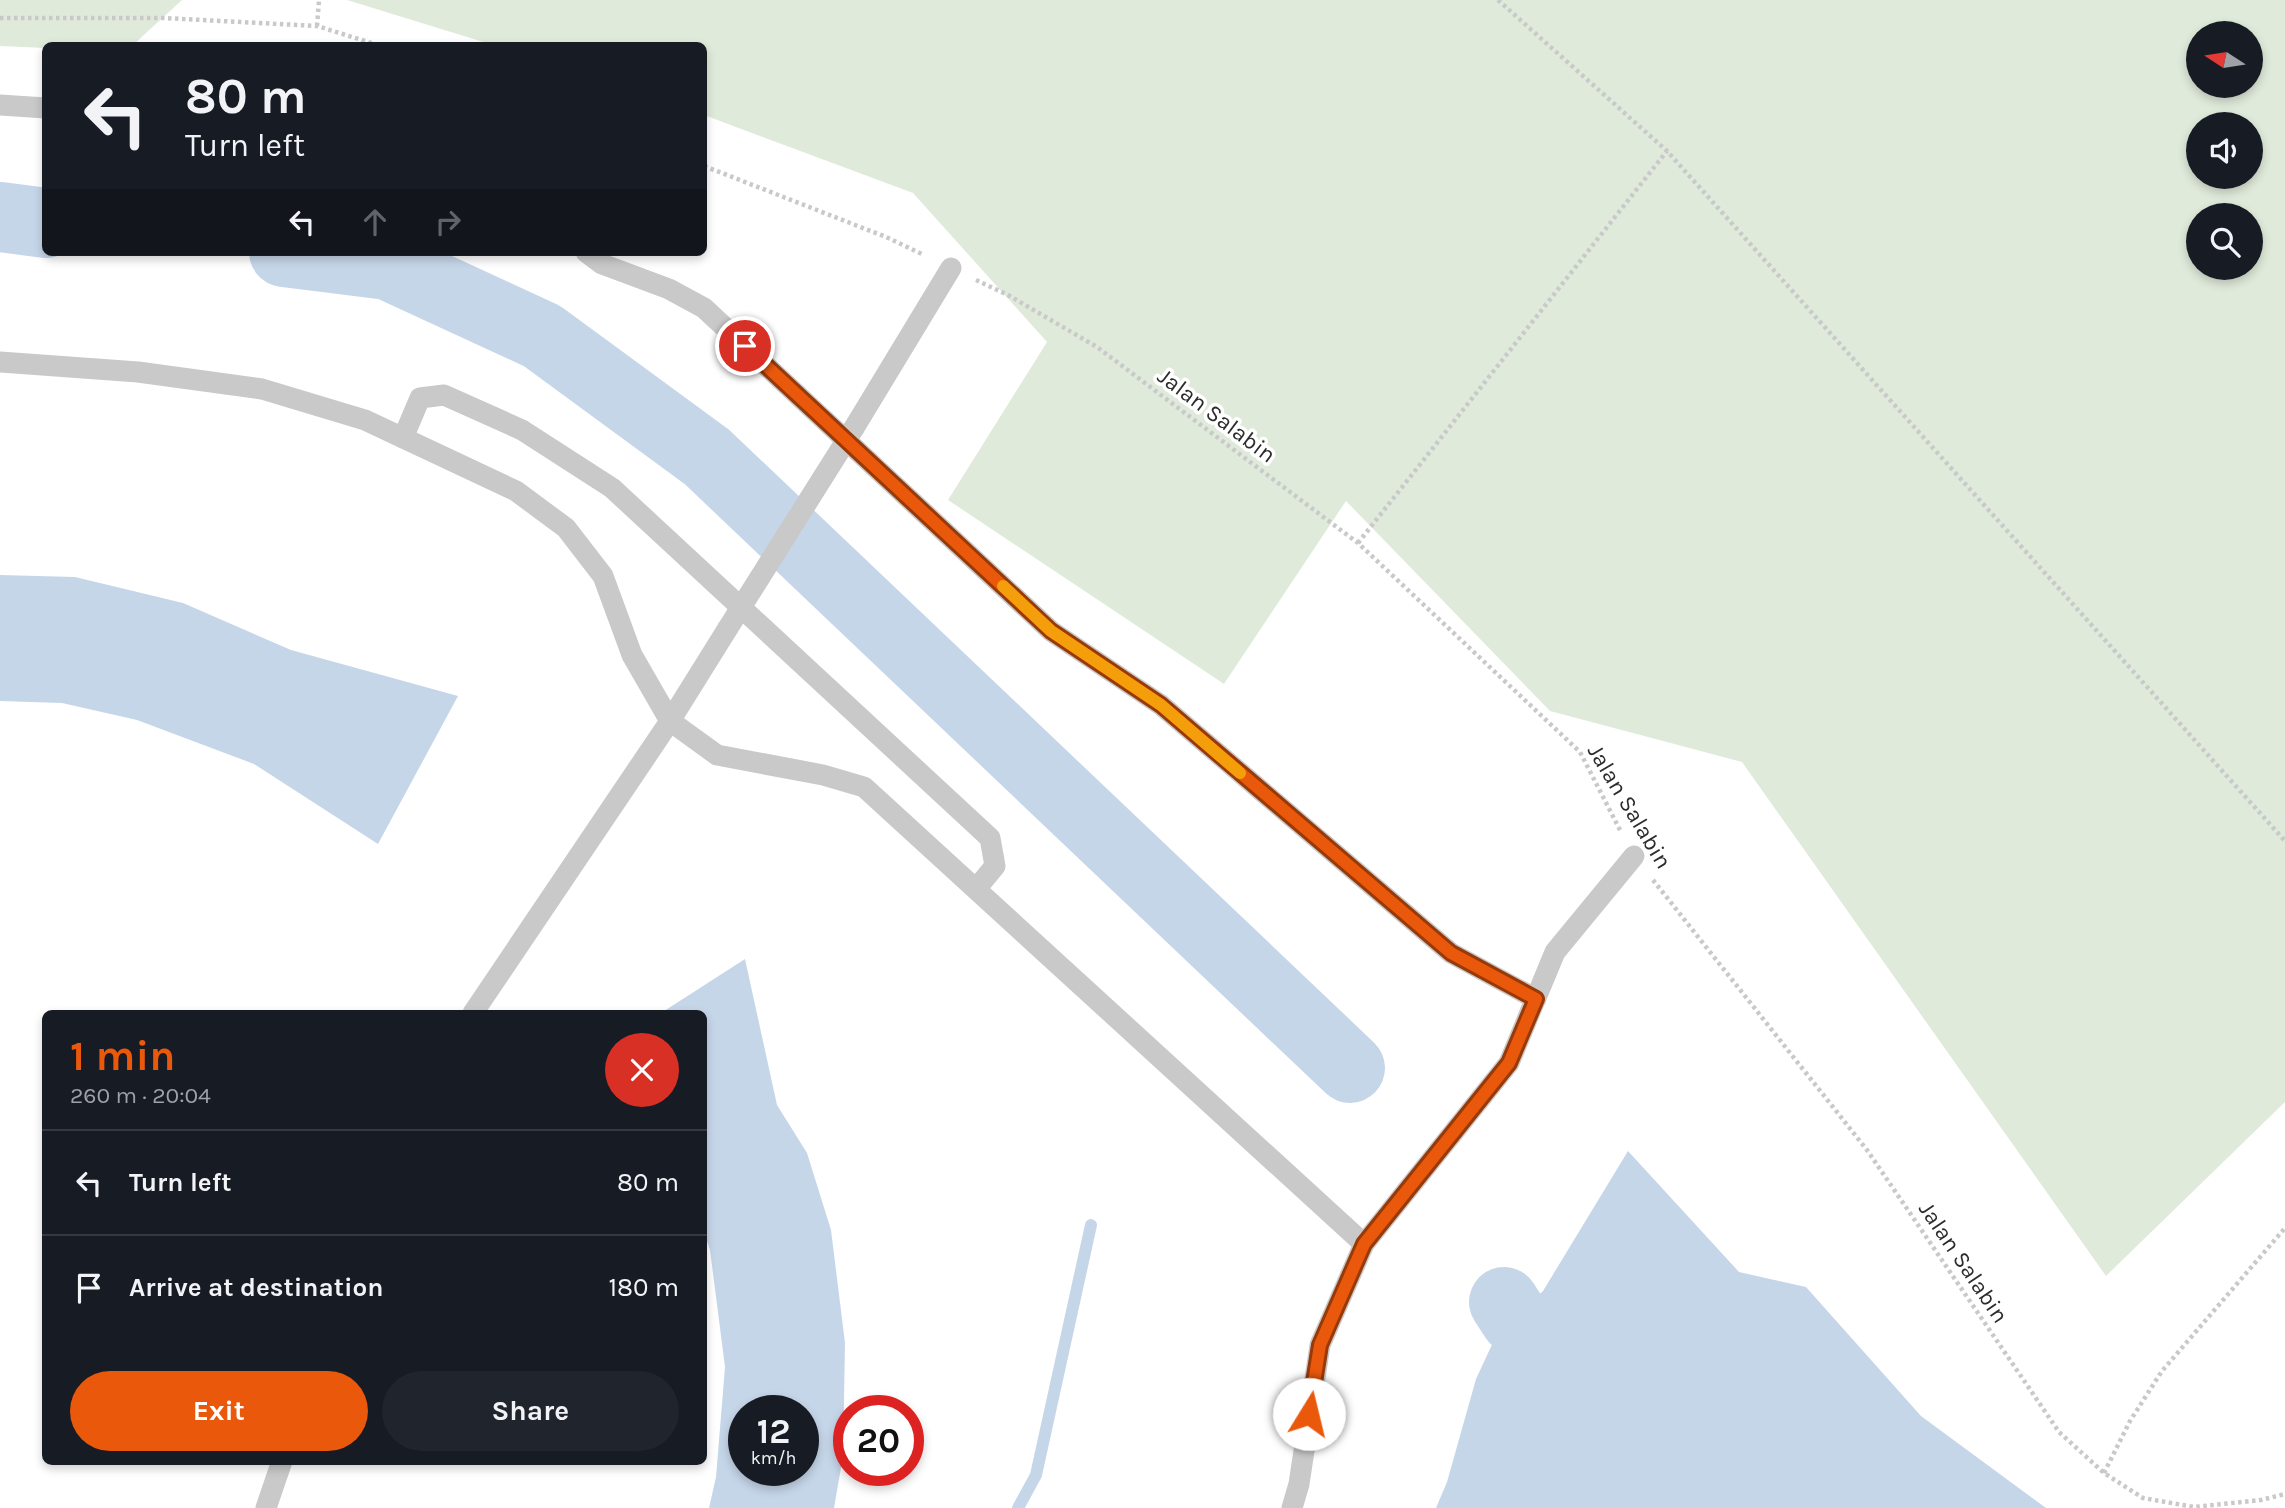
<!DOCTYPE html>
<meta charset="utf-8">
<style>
:root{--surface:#171b24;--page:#20242c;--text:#f1f3f6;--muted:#9ea1a6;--line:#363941;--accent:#ea580c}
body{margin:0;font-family:Karla,sans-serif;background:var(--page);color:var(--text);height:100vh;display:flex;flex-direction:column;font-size:26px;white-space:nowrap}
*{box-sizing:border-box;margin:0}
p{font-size:23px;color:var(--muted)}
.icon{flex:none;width:38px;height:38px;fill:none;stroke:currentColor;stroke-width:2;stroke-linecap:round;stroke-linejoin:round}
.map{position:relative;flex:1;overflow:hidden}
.side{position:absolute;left:42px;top:1010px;width:665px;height:455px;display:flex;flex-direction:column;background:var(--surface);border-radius:10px;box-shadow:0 4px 10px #0003}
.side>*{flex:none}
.top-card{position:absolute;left:42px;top:42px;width:665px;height:214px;border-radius:10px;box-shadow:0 4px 10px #0003;background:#171b24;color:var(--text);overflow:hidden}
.needle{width:46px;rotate:282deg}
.controls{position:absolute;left:2186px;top:21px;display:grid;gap:14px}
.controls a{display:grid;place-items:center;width:77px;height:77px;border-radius:50%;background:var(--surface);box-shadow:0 4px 10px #0003;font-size:35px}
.speed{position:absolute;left:728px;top:1395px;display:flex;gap:14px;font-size:35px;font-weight:700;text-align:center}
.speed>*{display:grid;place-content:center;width:91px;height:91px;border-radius:50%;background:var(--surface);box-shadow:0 4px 10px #0003;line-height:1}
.speed small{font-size:18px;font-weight:400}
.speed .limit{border:10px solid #d22;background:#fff;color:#111}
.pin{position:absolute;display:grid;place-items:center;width:60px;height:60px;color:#fff;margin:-30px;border:4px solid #fff;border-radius:50%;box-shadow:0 2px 7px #0007}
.me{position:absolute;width:77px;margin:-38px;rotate:9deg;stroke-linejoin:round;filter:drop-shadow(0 0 5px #0008)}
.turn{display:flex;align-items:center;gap:24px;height:147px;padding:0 28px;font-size:32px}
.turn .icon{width:91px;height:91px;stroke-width:2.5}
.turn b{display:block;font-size:49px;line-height:60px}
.lanes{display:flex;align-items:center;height:66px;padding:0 28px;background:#0003;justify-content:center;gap:35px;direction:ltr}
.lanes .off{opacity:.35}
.round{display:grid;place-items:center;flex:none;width:74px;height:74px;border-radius:37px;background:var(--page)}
.overview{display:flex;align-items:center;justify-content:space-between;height:119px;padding:0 28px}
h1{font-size:42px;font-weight:700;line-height:52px;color:var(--accent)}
.button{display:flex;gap:14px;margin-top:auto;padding:14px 28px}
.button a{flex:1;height:80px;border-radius:42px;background:var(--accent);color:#fff;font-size:28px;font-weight:700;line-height:80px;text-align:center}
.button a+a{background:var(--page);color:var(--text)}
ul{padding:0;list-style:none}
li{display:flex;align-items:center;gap:21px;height:105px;padding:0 28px;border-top:2px solid var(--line)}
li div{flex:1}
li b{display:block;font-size:26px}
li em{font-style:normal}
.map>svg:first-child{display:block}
</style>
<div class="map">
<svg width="2285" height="1508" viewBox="0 0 2285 1508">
<rect width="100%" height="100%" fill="#fff"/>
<path fill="#e0eada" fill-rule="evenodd" d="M0,0H182L133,45L46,46L45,48L0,46Z
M347,0H2285V1102L2106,1276L1742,762L1550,711L1346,501L1224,684L948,500L1047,342L913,193L704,115V46L493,45ZM2198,33H2250V86H2198ZM2198,124H2250V177H2198ZM2198,215H2250V268H2198Z"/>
<path fill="#c6d6e9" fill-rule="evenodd" d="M0,575L75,577L183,603L291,650L458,696L378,844L254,764L137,720L62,703L0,701Z
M745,959L777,1105L807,1153L831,1230L845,1343L843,1456L834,1508H709L716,1477L725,1367L710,1250L704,1232V1013H661ZM744,1410H803V1470H744Z
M1628,1151L1739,1272L1806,1287L1921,1416L2046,1508H1436L1447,1482L1476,1379L1496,1336L1543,1291Z"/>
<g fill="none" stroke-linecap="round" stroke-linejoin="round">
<path stroke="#c6d6e9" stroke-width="12" d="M1018,1508L1036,1475L1091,1225"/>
<path stroke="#c6d6e9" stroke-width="70" d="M0,217L46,223
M284,252L388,265L542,336L707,457L1350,1068
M1504,1302L1515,1319"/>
<path stroke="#c9c9c9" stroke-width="4.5" stroke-dasharray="3.5 3.5" stroke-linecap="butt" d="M1498,0L1667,151L2285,841
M0,18H164L317,26L381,46
M317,26L319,0
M704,166L886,237L924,255
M976,280L1008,295L1097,347L1358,543L1580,752L1621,832
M1358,543L1667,151
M1653,880L1867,1150L2059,1432L2104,1473L2143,1498L2194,1507L2261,1500L2285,1494
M2104,1473L2130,1421L2162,1371L2285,1228"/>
<path stroke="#c9c9c9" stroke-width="21" d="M0,105L46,108
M586,252L602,264L669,289L704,308L1051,631L1161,705L1451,953L1536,999
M0,362L138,372L262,389L365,420L516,491L566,528L603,576L632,655L670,721L717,755L823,775L864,787L1364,1244
M854,428L951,268
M403,438L420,398L444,395L522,430L612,488L990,838L995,866L976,889
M473,1013L670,721L728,628
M266,1508L282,1461
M1292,1508L1299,1484L1320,1345L1364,1244L1509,1063L1555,952L1634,856"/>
<path stroke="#c9c9c9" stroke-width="21" d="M728,628L854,428"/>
</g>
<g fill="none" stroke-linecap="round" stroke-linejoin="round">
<defs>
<path id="route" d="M745,346L1051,631L1161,705L1451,953L1536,999L1509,1063L1364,1244L1320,1345L1309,1414"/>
</defs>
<use href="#route" stroke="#983908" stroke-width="18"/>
<use href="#route" stroke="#ea580c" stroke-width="12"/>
<path stroke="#f59e0b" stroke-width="12" d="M1003,586L1051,631L1161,705L1240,773"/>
</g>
<g text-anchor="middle" stroke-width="7" stroke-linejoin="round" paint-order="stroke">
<g font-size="23" fill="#2c2c2c" stroke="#fff">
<text transform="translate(1217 415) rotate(37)" y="8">Jalan Salabin</text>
<text transform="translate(1630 806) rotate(59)" y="8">Jalan Salabin</text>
<text transform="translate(1964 1262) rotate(56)" y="8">Jalan Salabin</text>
</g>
</g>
</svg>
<div class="controls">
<a><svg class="needle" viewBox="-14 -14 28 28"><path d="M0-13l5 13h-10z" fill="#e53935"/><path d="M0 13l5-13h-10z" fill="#9ea1a6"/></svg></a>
<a><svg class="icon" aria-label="sound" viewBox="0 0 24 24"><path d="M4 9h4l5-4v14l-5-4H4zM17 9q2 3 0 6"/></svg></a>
<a><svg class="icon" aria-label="search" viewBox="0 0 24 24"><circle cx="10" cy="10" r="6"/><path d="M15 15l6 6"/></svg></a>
</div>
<div class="speed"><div>12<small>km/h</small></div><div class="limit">20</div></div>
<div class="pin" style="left:745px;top:346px;background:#d93025"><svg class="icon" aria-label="arrive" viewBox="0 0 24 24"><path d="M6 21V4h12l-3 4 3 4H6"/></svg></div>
<svg class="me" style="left:1309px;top:1414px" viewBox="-20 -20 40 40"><circle r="19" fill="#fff"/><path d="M0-13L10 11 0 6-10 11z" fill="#ea580c"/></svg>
<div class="top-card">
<div class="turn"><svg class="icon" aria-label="left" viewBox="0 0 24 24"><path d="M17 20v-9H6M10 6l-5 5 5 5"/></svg><div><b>80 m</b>Turn left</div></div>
<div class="lanes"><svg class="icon" aria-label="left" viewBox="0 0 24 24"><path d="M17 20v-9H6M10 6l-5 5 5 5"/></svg><svg class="icon off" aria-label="ahead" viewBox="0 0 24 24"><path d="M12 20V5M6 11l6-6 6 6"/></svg><svg class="icon off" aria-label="right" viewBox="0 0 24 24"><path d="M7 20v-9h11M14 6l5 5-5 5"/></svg></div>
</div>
<section class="side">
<div class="overview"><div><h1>1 min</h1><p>260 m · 20:04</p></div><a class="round" style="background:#d93025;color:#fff"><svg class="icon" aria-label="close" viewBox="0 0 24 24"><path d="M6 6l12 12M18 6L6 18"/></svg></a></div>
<ul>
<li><svg class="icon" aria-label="left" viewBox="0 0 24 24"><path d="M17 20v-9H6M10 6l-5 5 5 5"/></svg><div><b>Turn left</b></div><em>80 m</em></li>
<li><svg class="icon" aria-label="arrive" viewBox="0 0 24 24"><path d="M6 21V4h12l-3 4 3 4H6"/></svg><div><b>Arrive at destination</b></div><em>180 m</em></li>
</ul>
<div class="button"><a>Exit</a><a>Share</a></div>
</section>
</div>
